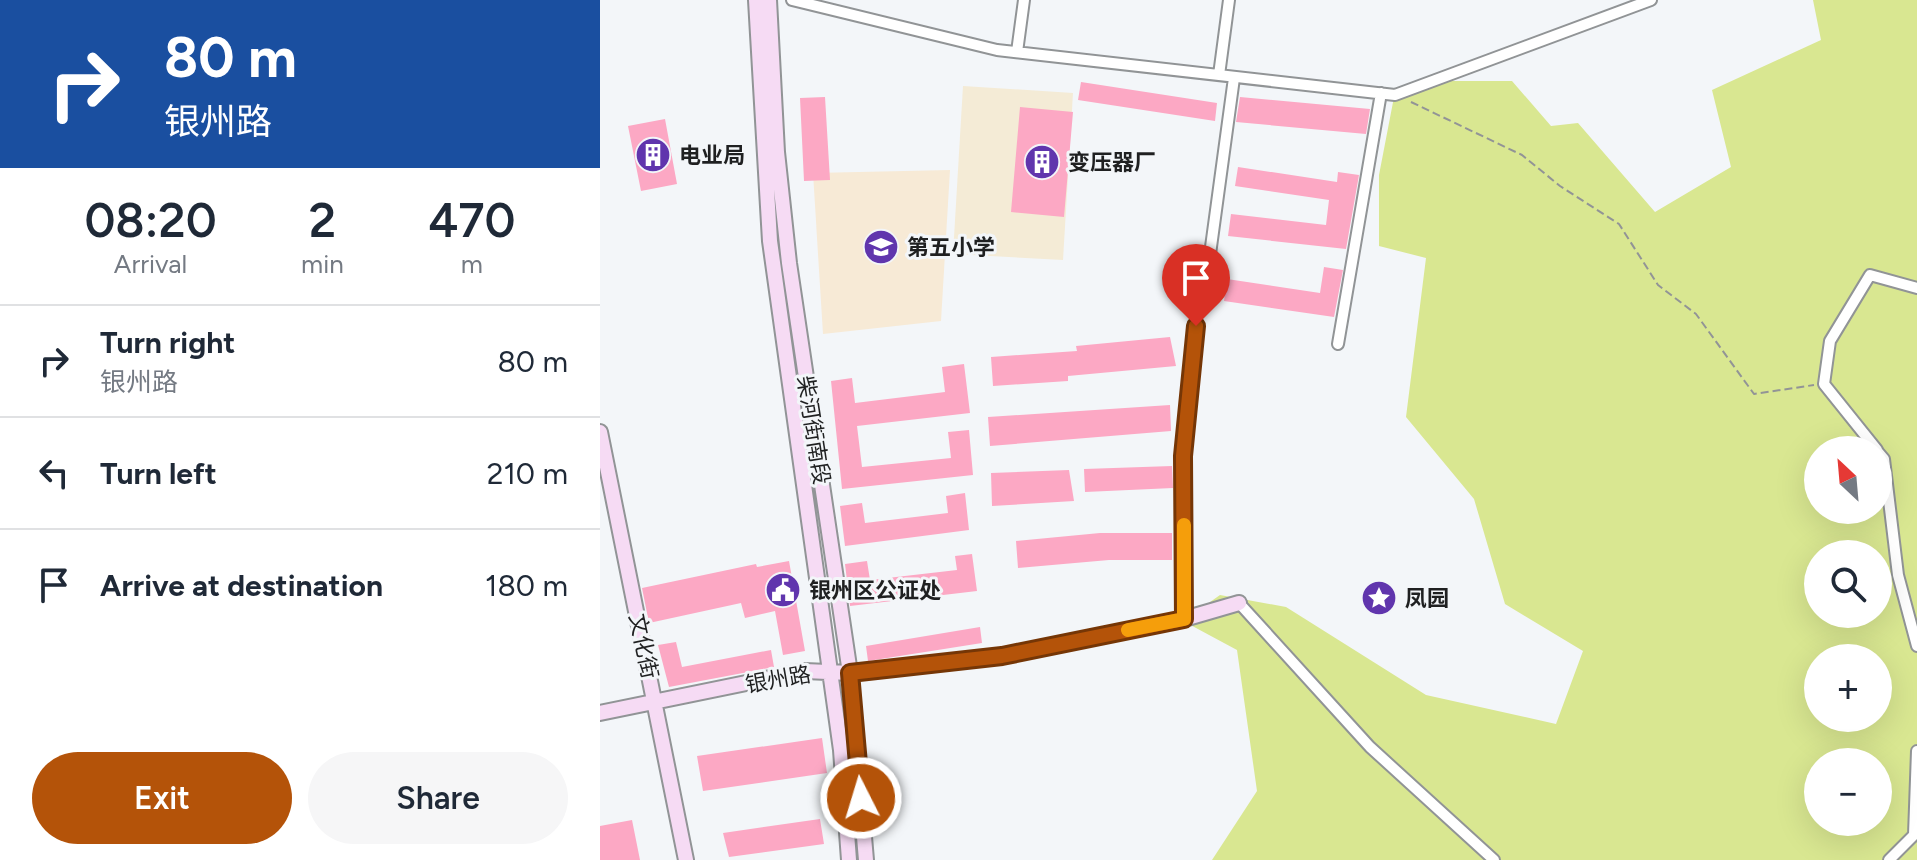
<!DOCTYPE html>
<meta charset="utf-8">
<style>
:root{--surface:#fff;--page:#f6f6f7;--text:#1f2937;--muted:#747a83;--line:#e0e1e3;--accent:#b45309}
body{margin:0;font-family:Figtree,"Noto Sans SC",sans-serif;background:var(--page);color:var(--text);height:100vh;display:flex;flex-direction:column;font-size:30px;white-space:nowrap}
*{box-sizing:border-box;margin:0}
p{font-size:26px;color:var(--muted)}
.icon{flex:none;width:44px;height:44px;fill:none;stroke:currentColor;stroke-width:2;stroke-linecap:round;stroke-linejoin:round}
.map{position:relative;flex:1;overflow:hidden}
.drawer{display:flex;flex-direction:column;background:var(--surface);width:600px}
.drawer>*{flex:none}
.guide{background:#1a4fa0;color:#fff;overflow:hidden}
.needle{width:52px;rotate:334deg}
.controls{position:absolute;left:1204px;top:436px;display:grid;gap:16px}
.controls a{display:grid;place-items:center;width:88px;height:88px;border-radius:50%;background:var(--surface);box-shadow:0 8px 32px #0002;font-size:40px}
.pin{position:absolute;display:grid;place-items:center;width:68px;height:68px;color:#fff;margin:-82px -34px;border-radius:50% 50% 50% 0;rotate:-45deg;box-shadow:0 0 8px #0007}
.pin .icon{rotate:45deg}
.me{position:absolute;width:88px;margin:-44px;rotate:355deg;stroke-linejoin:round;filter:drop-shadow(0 0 6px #0008)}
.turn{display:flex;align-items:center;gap:28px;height:168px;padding:0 32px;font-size:36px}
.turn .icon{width:104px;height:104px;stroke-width:2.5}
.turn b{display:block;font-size:56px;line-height:68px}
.eta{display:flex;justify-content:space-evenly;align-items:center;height:136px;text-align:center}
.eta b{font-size:48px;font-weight:600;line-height:56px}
.action{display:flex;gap:16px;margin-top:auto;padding:16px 32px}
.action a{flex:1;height:92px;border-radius:48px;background:var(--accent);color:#fff;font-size:32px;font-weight:600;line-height:92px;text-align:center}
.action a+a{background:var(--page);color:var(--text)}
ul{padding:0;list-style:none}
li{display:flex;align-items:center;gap:24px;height:112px;padding:0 32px;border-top:2px solid var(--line)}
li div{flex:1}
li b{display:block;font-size:30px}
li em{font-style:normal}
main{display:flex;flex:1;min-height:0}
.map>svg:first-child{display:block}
</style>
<main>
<section class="drawer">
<div class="guide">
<div class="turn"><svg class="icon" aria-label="right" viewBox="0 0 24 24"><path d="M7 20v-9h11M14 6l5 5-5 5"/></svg><div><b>80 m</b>银州路</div></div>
</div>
<div class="eta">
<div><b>08:20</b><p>Arrival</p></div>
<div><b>2</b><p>min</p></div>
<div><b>470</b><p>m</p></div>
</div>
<ul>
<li><svg class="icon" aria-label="right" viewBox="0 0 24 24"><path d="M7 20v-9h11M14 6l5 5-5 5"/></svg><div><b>Turn right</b><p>银州路</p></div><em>80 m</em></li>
<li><svg class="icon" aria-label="left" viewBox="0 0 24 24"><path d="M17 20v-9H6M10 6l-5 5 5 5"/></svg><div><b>Turn left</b></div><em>210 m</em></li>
<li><svg class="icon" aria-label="arrive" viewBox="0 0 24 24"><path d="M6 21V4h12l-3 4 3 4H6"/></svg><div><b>Arrive at destination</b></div><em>180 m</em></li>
</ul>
<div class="action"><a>Exit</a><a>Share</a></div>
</section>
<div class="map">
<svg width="1317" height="860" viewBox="0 0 1317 860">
<rect width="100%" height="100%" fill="#f3f6f9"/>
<path fill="#f4ebd6" d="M363,86L473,93L463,260L353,254Z"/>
<path fill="#f7ead6" d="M350,170L341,321L223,334L213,173Z"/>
<path fill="#d9e791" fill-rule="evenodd" d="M1213,0H1317V860H612L657,791L637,650L583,621L620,595L686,607L826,695L956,724L983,651L905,604L874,499L806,417L826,258L779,246V175L794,97L849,81H912L951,126L978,123L1055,212L1131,167L1112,90L1221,40ZM1218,450H1278V510H1218ZM1218,554H1278V614H1218ZM1218,658H1278V718H1218ZM1218,762H1278V822H1218Z"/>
<path fill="#fca8c4" d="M481,82L617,103L615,121L478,100Z
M225,97L230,180L204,181L200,98Z
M640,97L770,109L766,134L636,122Z
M420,107L473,112L464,217L411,212Z
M65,119L77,184L41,191L28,126Z
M638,167L737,182L738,172L759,175L746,249L628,236L631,214L726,225L729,200L635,186Z
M724,267L743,270L734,317L624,301L627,279L720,293Z
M570,337L576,366L468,376V381L393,386L391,357L477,351L476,346Z
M364,364L370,413L257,426L262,467L351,458L348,432L369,430L373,475L242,489L231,381L252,378L255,403L345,392L342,367Z
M570,405L571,431L390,446L388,417Z
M572,466L573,488L485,492L484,469Z
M469,470L474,501L392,506L391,473Z
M365,493L369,530L245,546L240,506L262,503L265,523L348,513L346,496Z
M500,533H572V560H509L418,568L416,541Z
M372,554L377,591L250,606L245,564L267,561L270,580L357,570L355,556Z
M189,561L205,651L183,655L175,611L145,618L141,603L49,623L42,588L156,564L157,567Z
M380,627L382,643L268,661L266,646Z
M76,642L82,667L171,650L174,667L69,687L58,645Z
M222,738L227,773L103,791L97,756Z
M220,819L224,844L129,857L123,833Z
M32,820L40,860H0V826Z"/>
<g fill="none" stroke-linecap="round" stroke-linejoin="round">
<defs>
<path id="street" d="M192,0L397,50L795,95L1051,0
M417,52L424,0
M619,75L629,0
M605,291L634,78
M738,344L781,93
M1277,450L1224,384L1230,341L1270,275L1317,288
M1278,452L1284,459L1298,575L1317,646
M639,603L770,747L894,860
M584,619L583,456L596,326
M1289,860L1314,835L1317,751"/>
<path id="secondary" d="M156,0L170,241L241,750L249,860
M169,0L177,152L189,263L250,673L266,860
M0,432L86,860
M0,713L205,671L250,673L402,656L584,619L639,603"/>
</defs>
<use href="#street" stroke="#919496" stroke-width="14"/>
<use href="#secondary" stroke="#919496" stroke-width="18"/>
<path stroke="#929496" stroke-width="2" stroke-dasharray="8 4" stroke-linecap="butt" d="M811,102L922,155L960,186L1019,224L1058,285L1096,314L1154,394L1214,385"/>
<use href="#street" stroke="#fff" stroke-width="10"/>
<use href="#secondary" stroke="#f6dbf4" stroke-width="14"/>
</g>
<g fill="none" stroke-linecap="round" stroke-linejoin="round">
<defs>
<path id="route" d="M261,798L250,673L402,656L584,619L583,456L596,326"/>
</defs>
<use href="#route" stroke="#753606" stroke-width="20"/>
<use href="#route" stroke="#b45309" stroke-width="14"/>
<path stroke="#f59e0b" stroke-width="14" d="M528,630L584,619V525"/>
</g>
<defs>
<symbol id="building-disc" viewBox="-11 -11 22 22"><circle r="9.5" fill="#6035ad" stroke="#f3f6f9"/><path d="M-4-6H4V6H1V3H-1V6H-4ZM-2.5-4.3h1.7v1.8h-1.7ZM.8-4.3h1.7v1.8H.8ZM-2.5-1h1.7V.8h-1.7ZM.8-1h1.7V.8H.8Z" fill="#fff"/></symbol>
<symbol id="school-disc" viewBox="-11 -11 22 22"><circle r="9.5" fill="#6035ad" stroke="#f3f6f9"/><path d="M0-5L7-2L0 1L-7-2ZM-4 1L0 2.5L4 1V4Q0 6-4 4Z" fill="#fff"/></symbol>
<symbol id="civic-disc" viewBox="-11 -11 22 22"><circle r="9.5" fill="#6035ad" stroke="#f3f6f9"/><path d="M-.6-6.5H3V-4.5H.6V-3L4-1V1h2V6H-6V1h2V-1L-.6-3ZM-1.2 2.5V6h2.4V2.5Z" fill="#fff"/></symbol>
<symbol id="sight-disc" viewBox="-11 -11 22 22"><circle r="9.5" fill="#6035ad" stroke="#f3f6f9"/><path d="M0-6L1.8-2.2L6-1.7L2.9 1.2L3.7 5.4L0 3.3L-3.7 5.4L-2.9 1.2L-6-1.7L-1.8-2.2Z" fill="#fff"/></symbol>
</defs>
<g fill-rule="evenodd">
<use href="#building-disc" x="33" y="135" width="40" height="40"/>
<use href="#building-disc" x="422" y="142" width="40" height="40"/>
<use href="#school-disc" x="261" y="227" width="40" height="40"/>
<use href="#civic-disc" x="163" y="570" width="40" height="40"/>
<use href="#sight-disc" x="759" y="578" width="40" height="40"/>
</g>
<g text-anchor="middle" stroke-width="6" stroke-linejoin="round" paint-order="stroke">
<g font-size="22" font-weight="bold" fill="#1f2021" stroke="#f3f6f9" text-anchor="start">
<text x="79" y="163">电业局</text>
<text x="468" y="170">变压器厂</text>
<text x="307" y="255">第五小学</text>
<text x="209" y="598">银州区公证处</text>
<text x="805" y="606">凤园</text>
</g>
<g font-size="22" fill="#1f2021" stroke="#f3f6f9">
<text transform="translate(214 430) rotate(81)" y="8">柴河街南段</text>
<text transform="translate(44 646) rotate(78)" y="8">文化街</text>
<text transform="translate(178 679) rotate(-10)" y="8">银州路</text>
</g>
</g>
</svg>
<div class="controls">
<a><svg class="needle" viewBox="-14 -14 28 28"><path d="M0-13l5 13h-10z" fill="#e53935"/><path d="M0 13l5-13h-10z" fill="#747a83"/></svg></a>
<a><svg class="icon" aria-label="search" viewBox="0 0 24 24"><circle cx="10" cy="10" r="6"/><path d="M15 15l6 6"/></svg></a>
<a>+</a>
<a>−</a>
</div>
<div class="pin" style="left:596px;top:326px;background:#d93025"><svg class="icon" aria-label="arrive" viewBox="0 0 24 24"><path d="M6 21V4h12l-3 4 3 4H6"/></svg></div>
<svg class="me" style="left:261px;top:798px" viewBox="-20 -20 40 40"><circle r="17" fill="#b45309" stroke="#fff" stroke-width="3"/><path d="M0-11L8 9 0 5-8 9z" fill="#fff"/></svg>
</div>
</main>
